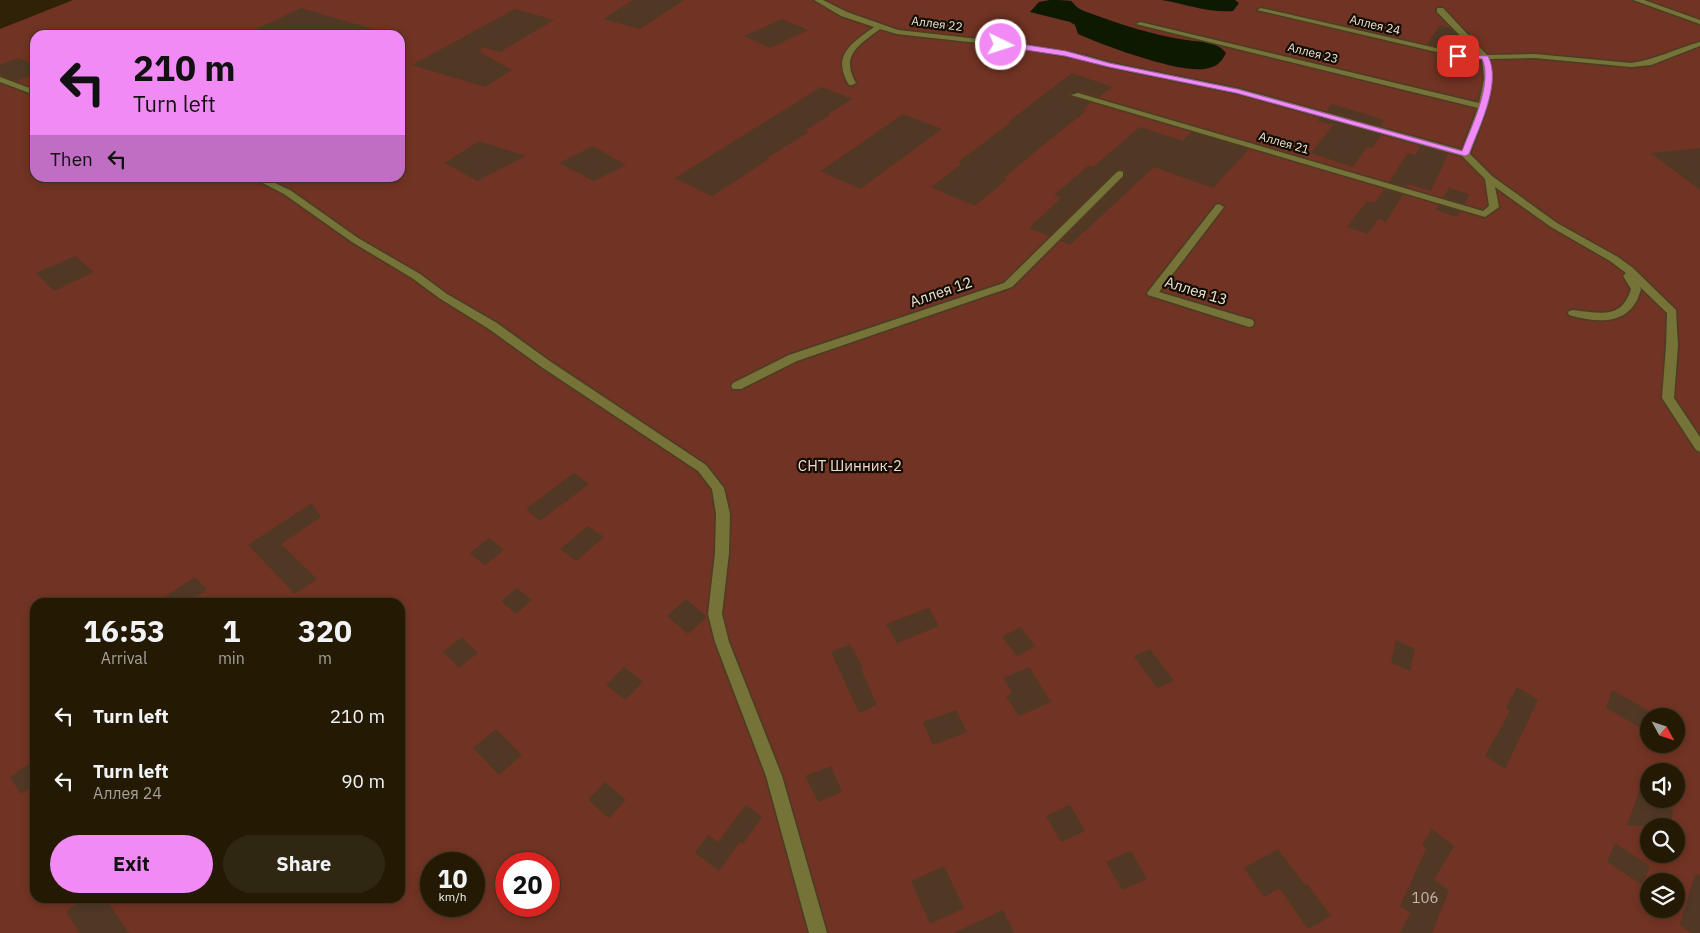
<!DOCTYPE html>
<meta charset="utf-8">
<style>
:root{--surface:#241a04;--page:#302713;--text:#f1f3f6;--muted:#a3a19a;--line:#413826;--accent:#f18af4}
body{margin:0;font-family:"IBM Plex Sans",sans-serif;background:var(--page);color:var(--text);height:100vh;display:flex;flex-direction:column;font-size:19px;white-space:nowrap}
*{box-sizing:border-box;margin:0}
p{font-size:16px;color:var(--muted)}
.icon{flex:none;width:28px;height:28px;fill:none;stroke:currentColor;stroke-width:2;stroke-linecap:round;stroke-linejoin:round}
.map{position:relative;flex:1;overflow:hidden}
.drawer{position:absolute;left:30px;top:598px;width:375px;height:305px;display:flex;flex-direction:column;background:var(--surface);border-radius:15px;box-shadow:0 2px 8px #0003,0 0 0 1px var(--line)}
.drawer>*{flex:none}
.top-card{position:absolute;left:30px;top:30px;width:375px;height:152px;border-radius:15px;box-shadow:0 2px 8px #0003,0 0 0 1px var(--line);background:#f18af4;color:#111;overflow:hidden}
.needle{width:32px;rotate:130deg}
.tools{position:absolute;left:1640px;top:708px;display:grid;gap:10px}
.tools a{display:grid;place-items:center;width:45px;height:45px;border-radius:50%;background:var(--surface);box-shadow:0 2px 8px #0003,0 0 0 1px var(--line);font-size:25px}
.speed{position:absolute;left:420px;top:852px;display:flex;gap:10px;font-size:25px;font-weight:700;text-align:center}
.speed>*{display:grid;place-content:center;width:65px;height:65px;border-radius:50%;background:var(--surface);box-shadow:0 2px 8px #0003,0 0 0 1px var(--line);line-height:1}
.speed small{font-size:12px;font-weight:400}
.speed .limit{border:8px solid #d22;background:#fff;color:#111}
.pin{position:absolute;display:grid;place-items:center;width:42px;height:42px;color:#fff;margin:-21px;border-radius:10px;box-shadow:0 2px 8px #0006}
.me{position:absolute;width:55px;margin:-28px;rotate:94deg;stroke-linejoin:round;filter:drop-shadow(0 0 4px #0008)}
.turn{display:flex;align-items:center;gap:18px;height:105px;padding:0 20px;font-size:22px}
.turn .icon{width:65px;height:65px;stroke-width:2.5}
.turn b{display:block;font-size:35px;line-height:42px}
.then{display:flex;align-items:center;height:48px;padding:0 20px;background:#0003;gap:10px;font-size:19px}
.eta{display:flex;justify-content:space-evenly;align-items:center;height:85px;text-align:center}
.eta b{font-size:30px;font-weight:800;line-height:35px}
.cta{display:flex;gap:10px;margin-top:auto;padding:10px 20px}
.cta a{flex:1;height:58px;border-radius:30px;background:var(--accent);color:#111;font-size:20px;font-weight:800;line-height:58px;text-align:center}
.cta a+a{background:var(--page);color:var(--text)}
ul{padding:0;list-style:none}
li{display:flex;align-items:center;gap:15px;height:65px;padding:0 20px}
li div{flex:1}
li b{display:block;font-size:19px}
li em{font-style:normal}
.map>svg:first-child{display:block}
</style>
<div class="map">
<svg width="1700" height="933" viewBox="0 0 1700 933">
<rect width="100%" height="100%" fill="#302206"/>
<path fill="#713323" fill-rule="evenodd" d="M73,0H1700V933H0V29ZM35,35H400V178H35ZM35,602H400V898H35ZM1649,716H1676V744H1649ZM1649,771H1676V799H1649ZM1649,826H1676V854H1649ZM431,864H474V906H431ZM506,864H549V906H506ZM1649,881H1676V909H1649Z"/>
<path fill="#0e1902" d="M1050,0C1055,0 1066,0 1071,1C1076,5 1076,8 1084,11C1117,23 1151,35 1186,40C1200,42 1217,41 1226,53C1222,61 1218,66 1209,68C1184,76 1103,45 1078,34L1075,25L1070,22L1030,12L1039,2Z
M1162,0H1235L1239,3L1233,11C1208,13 1186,4 1162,0Z"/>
<path fill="#503825" d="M633,0H684L640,29L603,19Z
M301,8L376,30L375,35H244Z
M515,9L554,20L500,52L482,47L480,52L512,70L485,87L412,65Z
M782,19L808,30L770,48L744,36Z
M1440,25L1450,28L1458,36L1449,49L1427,44Z
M18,58L35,64V74L17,81L0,75V65Z
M1072,73L1112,87L1099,97L1079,91L1069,94L1070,97L1091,103L1083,110L1086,111L1037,150L1004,178L1007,180L974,206L931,187L962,164L958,162L1010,123L1008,122Z
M821,87L853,99L828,114L830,115L806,130L809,132L767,158L769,159L734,182L712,196L675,178Z
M1332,104L1384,120L1380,126L1327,111Z
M903,114L942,129L860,189L821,171Z
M1320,118L1381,135L1372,148L1367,147L1353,167L1311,153L1333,125L1318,121Z
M1140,127L1183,141L1191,132L1249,149L1213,188L1154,167L1070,245L1061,241L1124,177L1125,171L1121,169L1116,171L1049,236L1029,228L1061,198L1054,195L1088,166L1093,167Z
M479,141L526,156L477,181L445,163Z
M593,146L626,165L594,181L559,163Z
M1421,146L1448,154L1431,191L1409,184L1407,187L1389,182L1408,153L1415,155Z
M1700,148V190L1651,153Z
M1449,188L1469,194L1465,204L1443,197Z
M1384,189L1403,195L1386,222L1378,219L1368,234L1347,227L1367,201L1375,203Z
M1439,205L1460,212L1457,217L1436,210Z
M75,256L94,272L54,291L36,273Z
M574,473L589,484L540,521L526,509Z
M312,503L321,517L281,544L317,579L295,594L248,545Z
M588,526L604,537L576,561L560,549Z
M489,538L504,550L485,565L470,553Z
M195,577L207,590L188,602H157Z
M517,588L532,600L516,614L501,601Z
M686,599L707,617L688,634L667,616Z
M929,608L939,626L897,643L886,624Z
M1020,627L1035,646L1017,656L1002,637Z
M462,637L478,653L459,668L443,652Z
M1396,640L1415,649L1410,671L1391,663Z
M850,644L863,668L861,669L877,705L859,713L831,652Z
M1150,649L1174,681L1157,688L1134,656Z
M624,667L643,682L625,700L606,685Z
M1029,667L1051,702L1019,716L1006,696L1012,693L1003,678Z
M1517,687L1538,700L1505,769L1485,756L1510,711L1506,708Z
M1612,690L1653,713L1652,716H1649L1647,731L1606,708Z
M956,710L967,732L933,745L923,722Z
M496,729L522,755L499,775L473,748Z
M35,759V784L21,794L10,777Z
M831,766L842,792L818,802L805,776Z
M605,782L626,800L609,818L588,800Z
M1639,791L1649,796V799H1653L1674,811L1669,826H1627Z
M746,805L762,817L743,844L740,842L719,871L695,853L708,835L718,842Z
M1070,805L1085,831L1061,842L1046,816Z
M1432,829L1454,846L1434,880L1449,890L1432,933H1400L1410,913L1400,906L1426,849L1422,845Z
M1615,843L1650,866L1642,885L1607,862Z
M1278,849L1305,885L1307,884L1331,916L1308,929L1279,888L1264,897L1244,868Z
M1131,851L1147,879L1122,890L1106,862Z
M944,866L964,908L930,924L911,881Z
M1695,874L1700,875V933H1692L1680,925Z
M84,898H105L129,933H80L66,912Z
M1003,910L1014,933H954Z"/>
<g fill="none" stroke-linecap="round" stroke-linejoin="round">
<defs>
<path id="minor" d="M814,0H823L847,12L898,30L1014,43L1083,55L1111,63L1240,89L1462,150L1478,108L1136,24L1140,22L1479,103L1484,79L1482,59L1458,57L1257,10L1261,8L1458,53L1478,54L1437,12V8H1443L1487,55L1535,54L1631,63C1655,60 1677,48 1700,42V46L1651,65L1631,67L1535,58L1489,59C1498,91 1480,124 1470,154L1492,176L1557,223L1618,257L1633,268L1676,310L1678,346L1674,398L1700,437V452L1696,450L1662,398L1666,346L1667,313L1639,286L1641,289C1632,325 1600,324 1569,315L1568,313L1569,311L1573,310C1599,313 1622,320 1631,289L1623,276L1626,273L1610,261L1551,227L1495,187L1499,207L1485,217L1071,95L1078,93L1483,211L1489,206L1485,179L1462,156L1236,93L1109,67L1082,59L1014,47L897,34L880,29C859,45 840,55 856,83L852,85H849C831,55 852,43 874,27L841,16Z
M1633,0H1644L1700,20V24Z
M0,77L35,90V95L0,82Z
M1120,171L1123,172V176L1012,287L797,361L741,389H733L731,386L733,383L789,355L1004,283L1117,172Z
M253,178H264L290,190L358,238L420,274L447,294L497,323L551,362L706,465L724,488L730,514L729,553L722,614L729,642L782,776L827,933H809L766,776L715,642L708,614L715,553L716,514L712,489L698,471L543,368L489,329L439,298L412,278L352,242L284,194Z
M1219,204L1224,207L1159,292L1253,320L1254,323L1253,326L1249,327L1148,295L1147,293L1216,205Z"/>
</defs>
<use href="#minor" stroke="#4a3d23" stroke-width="3"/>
<use href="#minor" fill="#767338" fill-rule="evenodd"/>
</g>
<path fill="#f18af4" stroke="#9d5a9f" d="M1001,43H1014L1066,51L1109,63L1237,89L1462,151C1471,127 1493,84 1482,59L1458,58L1454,56L1455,54L1488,56C1502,83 1479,127 1469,154L1465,156L1236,93L1109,67L1065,56L999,46L998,45Z"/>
<g text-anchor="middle" stroke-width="4.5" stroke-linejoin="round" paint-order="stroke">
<g font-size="12" fill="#ebe3d3" stroke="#130d03">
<text transform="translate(937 24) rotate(7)" y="4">Аллея 22</text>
<text transform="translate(1375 25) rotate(13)" y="4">Аллея 24</text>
<text transform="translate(1313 53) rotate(14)" y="4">Аллея 23</text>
<text transform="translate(1284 143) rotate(16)" y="4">Аллея 21</text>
</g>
<g font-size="15" fill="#ebe3d3" stroke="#130d03">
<text transform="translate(1196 291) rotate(17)" y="5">Аллея 13</text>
<text transform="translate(941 292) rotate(-19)" y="5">Аллея 12</text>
</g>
<g font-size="15" fill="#f1d8d1" stroke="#130d03">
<text x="850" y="471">СНТ Шинник-2</text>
</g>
<g font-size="15" fill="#c4b8a8">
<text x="1425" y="903">106</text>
</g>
</g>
</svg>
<div class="tools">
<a><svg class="needle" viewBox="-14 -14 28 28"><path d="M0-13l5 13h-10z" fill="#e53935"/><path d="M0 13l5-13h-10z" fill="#a3a19a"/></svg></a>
<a><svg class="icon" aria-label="sound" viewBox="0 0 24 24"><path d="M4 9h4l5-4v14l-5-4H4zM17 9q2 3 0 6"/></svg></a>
<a><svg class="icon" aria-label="search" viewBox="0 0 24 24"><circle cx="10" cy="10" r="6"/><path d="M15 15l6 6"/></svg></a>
<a><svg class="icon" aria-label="layers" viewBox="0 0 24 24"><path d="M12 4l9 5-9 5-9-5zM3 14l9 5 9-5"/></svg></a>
</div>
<div class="speed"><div>10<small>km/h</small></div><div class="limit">20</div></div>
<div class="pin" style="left:1458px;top:56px;background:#d93025"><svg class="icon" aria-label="arrive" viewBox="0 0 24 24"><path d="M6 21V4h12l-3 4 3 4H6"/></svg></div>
<svg class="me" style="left:1001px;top:45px" viewBox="-20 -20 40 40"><circle r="17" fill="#f18af4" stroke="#fff" stroke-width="3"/><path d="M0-11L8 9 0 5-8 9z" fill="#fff"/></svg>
<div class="top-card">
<div class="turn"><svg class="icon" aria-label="left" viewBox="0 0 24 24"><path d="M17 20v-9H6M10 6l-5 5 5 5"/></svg><div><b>210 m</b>Turn left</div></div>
<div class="then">Then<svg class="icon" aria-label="left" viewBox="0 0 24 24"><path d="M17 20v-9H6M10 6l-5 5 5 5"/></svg></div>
</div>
<section class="drawer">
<div class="eta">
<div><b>16:53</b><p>Arrival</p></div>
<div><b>1</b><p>min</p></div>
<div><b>320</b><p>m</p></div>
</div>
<ul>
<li><svg class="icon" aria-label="left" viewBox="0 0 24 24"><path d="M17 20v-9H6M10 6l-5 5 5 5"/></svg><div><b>Turn left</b></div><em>210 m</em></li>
<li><svg class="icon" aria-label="left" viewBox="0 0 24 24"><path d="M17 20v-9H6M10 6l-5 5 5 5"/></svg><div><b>Turn left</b><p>Аллея 24</p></div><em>90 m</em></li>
</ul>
<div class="cta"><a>Exit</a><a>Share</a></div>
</section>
</div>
